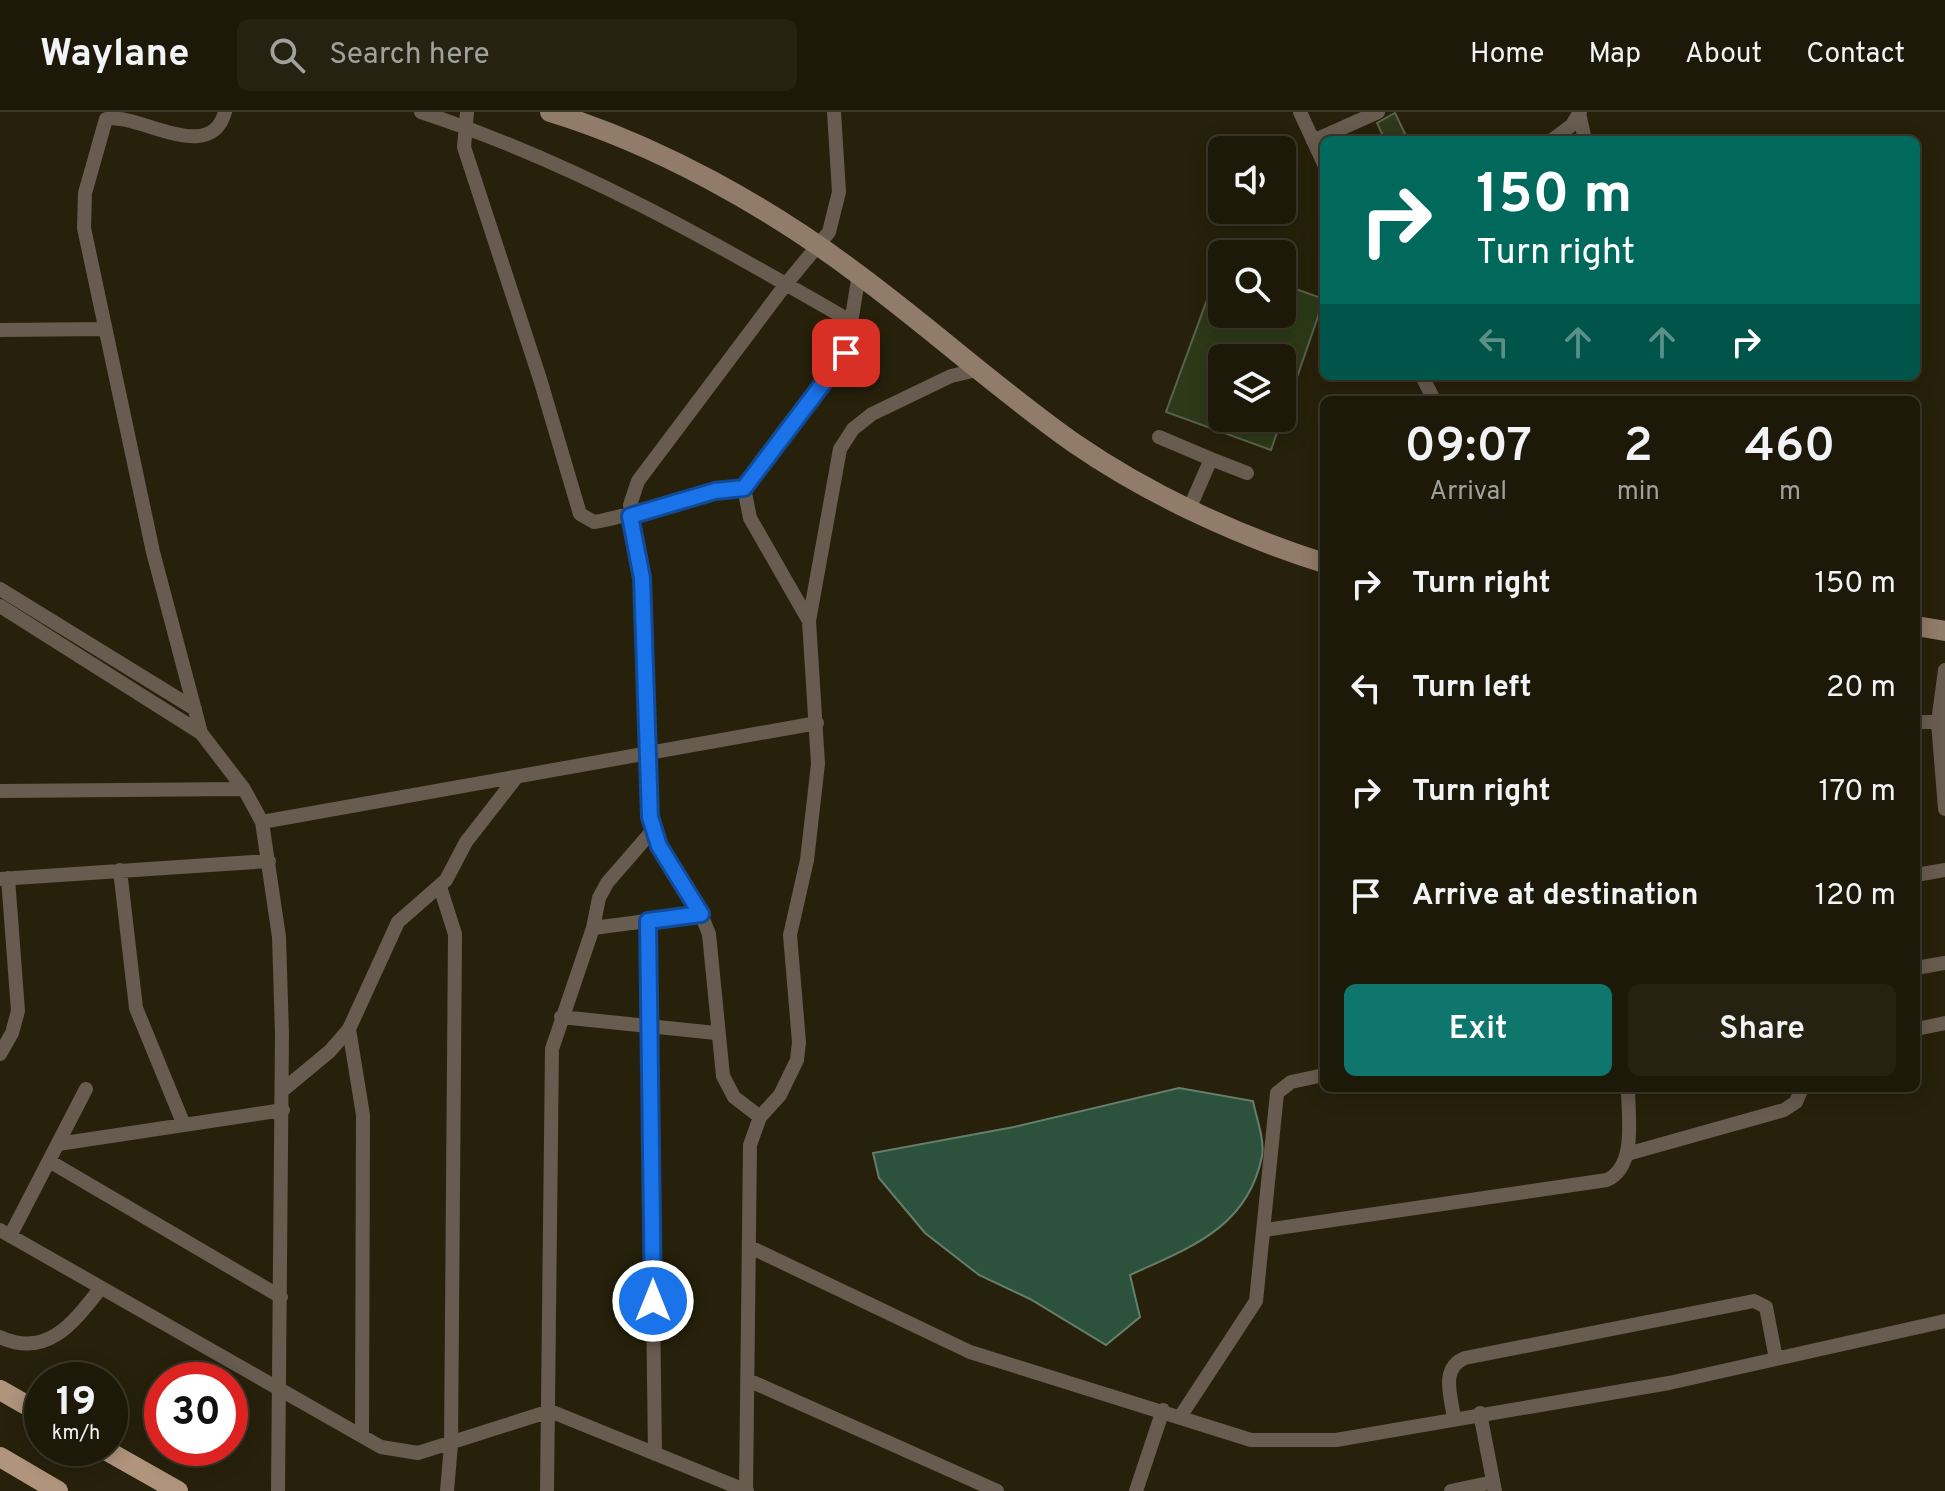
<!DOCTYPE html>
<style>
:root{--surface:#1d1908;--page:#252212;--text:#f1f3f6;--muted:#a0a09c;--line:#3b3829;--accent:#0f766e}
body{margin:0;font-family:Overpass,sans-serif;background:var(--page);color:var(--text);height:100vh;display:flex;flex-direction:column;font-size:30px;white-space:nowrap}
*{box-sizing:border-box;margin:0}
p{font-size:26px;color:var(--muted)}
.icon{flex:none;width:44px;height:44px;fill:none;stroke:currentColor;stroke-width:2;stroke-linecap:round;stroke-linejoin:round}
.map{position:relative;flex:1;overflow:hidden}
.side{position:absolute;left:1320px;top:284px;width:600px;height:696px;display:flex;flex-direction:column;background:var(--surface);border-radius:12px;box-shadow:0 4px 20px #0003,0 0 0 2px var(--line)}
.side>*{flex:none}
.hud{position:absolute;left:1320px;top:24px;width:600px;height:244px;border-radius:12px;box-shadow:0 4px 20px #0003,0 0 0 2px var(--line);background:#00695c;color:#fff;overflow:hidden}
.tools{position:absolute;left:1208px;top:24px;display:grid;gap:16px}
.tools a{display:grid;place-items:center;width:88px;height:88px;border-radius:12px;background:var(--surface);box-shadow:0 4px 20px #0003,0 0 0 2px var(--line);font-size:40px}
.speed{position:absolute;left:24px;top:1250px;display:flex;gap:16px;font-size:40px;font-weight:700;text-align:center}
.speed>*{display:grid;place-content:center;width:104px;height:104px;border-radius:50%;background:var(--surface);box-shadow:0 4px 20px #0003,0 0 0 2px var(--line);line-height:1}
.speed small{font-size:20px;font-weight:400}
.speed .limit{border:12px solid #d22;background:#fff;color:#111}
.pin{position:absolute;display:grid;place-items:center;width:68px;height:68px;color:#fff;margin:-34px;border-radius:16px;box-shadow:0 4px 12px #0006}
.me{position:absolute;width:88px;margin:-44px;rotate:0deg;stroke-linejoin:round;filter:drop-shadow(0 0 6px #0008)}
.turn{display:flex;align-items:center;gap:28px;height:168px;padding:0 24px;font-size:36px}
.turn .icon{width:104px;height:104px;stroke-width:2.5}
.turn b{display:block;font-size:56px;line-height:68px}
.lanes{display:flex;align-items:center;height:76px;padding:0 24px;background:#0003;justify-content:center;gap:40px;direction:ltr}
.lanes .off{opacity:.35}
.eta{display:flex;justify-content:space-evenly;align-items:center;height:136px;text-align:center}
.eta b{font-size:48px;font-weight:600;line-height:56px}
.button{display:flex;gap:16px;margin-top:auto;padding:16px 24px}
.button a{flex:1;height:92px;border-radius:12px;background:var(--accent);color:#fff;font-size:32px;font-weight:600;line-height:92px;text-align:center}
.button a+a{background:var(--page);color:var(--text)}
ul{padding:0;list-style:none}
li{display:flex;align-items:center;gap:24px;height:104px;padding:0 24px}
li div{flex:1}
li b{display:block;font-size:30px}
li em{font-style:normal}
header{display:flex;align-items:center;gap:48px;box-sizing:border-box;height:112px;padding:0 40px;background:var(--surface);border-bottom:2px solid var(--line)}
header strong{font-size:38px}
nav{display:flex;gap:44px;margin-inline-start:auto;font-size:28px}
.search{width:560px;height:72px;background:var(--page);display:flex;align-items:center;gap:20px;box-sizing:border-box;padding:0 28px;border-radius:12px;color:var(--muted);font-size:30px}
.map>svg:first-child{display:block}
</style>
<header>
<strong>Waylane</strong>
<div class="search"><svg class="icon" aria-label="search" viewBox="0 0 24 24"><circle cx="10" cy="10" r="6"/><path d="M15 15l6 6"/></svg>Search here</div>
<nav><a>Home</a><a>Map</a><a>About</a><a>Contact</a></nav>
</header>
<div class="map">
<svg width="1945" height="1379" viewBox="0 0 1945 1379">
<rect width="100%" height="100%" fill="#27210b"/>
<path fill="#2c513c" stroke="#657e6b" stroke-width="2" d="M1179,976L1253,989C1256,1005 1265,1028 1262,1044C1248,1116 1189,1136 1130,1163L1140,1205L1106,1233L1030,1187L979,1163L925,1121L879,1066L873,1041L1014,1015Z"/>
<path fill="#2d3918" stroke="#59624b" stroke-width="2" d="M1395,1L1408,28H1385L1377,11Z
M1220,152L1222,202H1282V172L1324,187L1284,303L1282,246H1222V306H1282L1271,338L1166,300Z"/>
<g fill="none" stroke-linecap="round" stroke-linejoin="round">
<path stroke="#685b4f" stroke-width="14" d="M421,0C576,51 712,129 852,210
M467,0L464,35L540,267L580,402L594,410C644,402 693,376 744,376
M1300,0L1324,52
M1579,1L1585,28
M1552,28L1572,13L1580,0
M1313,29L1378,0
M0,218L105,217
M1422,264L1434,288
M1159,325L1211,347L1190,395
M1211,347L1247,361
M0,477L195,597
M0,494L201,621L244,677L262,710L279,825L282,922L278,1379
M809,509L750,406L744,376L846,241L859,162
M1945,558L1938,610L1945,697
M1916,610H1938
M201,621L153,440L84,116L85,81L106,7C138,0 210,54 225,0
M0,679L244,677
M262,710L817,611
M120,758L136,896L184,1013
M1916,763L1945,758
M0,767L269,749
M440,775L455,822L451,1333L447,1379
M648,809L655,1342
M593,816L701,802
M1916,856L1945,851
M561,905L716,921
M349,917L363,1003L362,1324
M1916,917L1945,911
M0,942L12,921L18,899L8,766
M283,978L330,939L349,917L398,810L446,768L466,730L515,667
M760,1005L734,985L723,964L709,822L701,802L659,734L650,705L642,466L630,393L638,369L786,172L829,120L839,80L834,0
M58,1032L283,998
M1627,1042L1784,998L1796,990L1802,976
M49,1049L281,1185
M0,1118L381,1335L418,1341L550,1299L747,1379
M1265,1118L1607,1068C1637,1054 1628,1005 1628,976
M10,1124L86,977
M750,1135L970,1240L1251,1328H1336L1669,1271L1945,1209
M0,1225C47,1247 74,1210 100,1177
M748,1268L997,1379
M1480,1301L1495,1379
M1180,1305L1256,1189L1277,981L1291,970L1324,963
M1454,1306C1451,1284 1440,1256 1465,1246L1754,1189L1766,1195L1776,1247
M547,1379L552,937L593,816L599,786L607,771L653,718
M746,1379L750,1033L760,1005L780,983L797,948L799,930L790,823L807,748L818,652L809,509L840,337L853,317L872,302L951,264L981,257
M1136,1379L1163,1298
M1451,1379L1493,1370"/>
<path stroke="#917b69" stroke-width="20" d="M550,0C658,33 769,95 859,163C932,217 1000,279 1074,331C1148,382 1238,424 1324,451
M1916,514L1945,519"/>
<path stroke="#b0947d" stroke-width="20" d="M0,1278L42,1302
M102,1336L178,1379
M0,1345L58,1379"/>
</g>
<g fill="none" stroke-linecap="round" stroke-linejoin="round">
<defs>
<path id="route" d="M653,1189L648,809L701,802L659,734L650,705L642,466L630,404L715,379L744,376L846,241"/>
</defs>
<use href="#route" stroke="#114b97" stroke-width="20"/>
<use href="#route" stroke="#1a73e8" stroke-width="14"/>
</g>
</svg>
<div class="tools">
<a><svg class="icon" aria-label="sound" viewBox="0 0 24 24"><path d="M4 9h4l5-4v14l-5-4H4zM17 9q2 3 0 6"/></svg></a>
<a><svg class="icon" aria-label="search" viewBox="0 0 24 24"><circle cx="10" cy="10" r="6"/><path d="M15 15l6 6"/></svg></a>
<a><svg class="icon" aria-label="layers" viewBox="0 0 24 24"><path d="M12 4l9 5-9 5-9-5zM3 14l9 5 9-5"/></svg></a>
</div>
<div class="speed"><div>19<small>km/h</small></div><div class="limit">30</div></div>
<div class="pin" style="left:846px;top:241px;background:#d93025"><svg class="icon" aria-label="arrive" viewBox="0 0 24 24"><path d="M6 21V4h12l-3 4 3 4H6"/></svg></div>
<svg class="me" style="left:653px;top:1189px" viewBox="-20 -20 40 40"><circle r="17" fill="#1a73e8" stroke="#fff" stroke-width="3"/><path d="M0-11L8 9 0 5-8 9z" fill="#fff"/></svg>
<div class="hud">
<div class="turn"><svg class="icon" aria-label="right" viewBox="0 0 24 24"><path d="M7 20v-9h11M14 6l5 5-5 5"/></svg><div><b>150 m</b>Turn right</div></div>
<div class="lanes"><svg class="icon off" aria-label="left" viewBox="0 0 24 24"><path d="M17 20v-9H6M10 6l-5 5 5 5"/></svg><svg class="icon off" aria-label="ahead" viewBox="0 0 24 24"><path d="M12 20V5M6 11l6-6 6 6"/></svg><svg class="icon off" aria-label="ahead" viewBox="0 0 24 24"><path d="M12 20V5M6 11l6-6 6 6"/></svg><svg class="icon" aria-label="right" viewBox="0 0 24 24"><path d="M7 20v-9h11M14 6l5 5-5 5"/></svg></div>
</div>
<section class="side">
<div class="eta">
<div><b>09:07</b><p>Arrival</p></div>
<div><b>2</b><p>min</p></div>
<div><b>460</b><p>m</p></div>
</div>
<ul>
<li><svg class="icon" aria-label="right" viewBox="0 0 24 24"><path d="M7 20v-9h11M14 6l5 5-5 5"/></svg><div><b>Turn right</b></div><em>150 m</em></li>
<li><svg class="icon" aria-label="left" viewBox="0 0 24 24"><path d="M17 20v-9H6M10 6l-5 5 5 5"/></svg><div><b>Turn left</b></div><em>20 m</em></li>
<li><svg class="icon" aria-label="right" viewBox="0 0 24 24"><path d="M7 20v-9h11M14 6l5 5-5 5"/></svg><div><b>Turn right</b></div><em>170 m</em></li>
<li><svg class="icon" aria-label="arrive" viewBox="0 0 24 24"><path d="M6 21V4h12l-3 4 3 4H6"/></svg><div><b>Arrive at destination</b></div><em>120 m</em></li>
</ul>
<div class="button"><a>Exit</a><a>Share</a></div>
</section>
</div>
